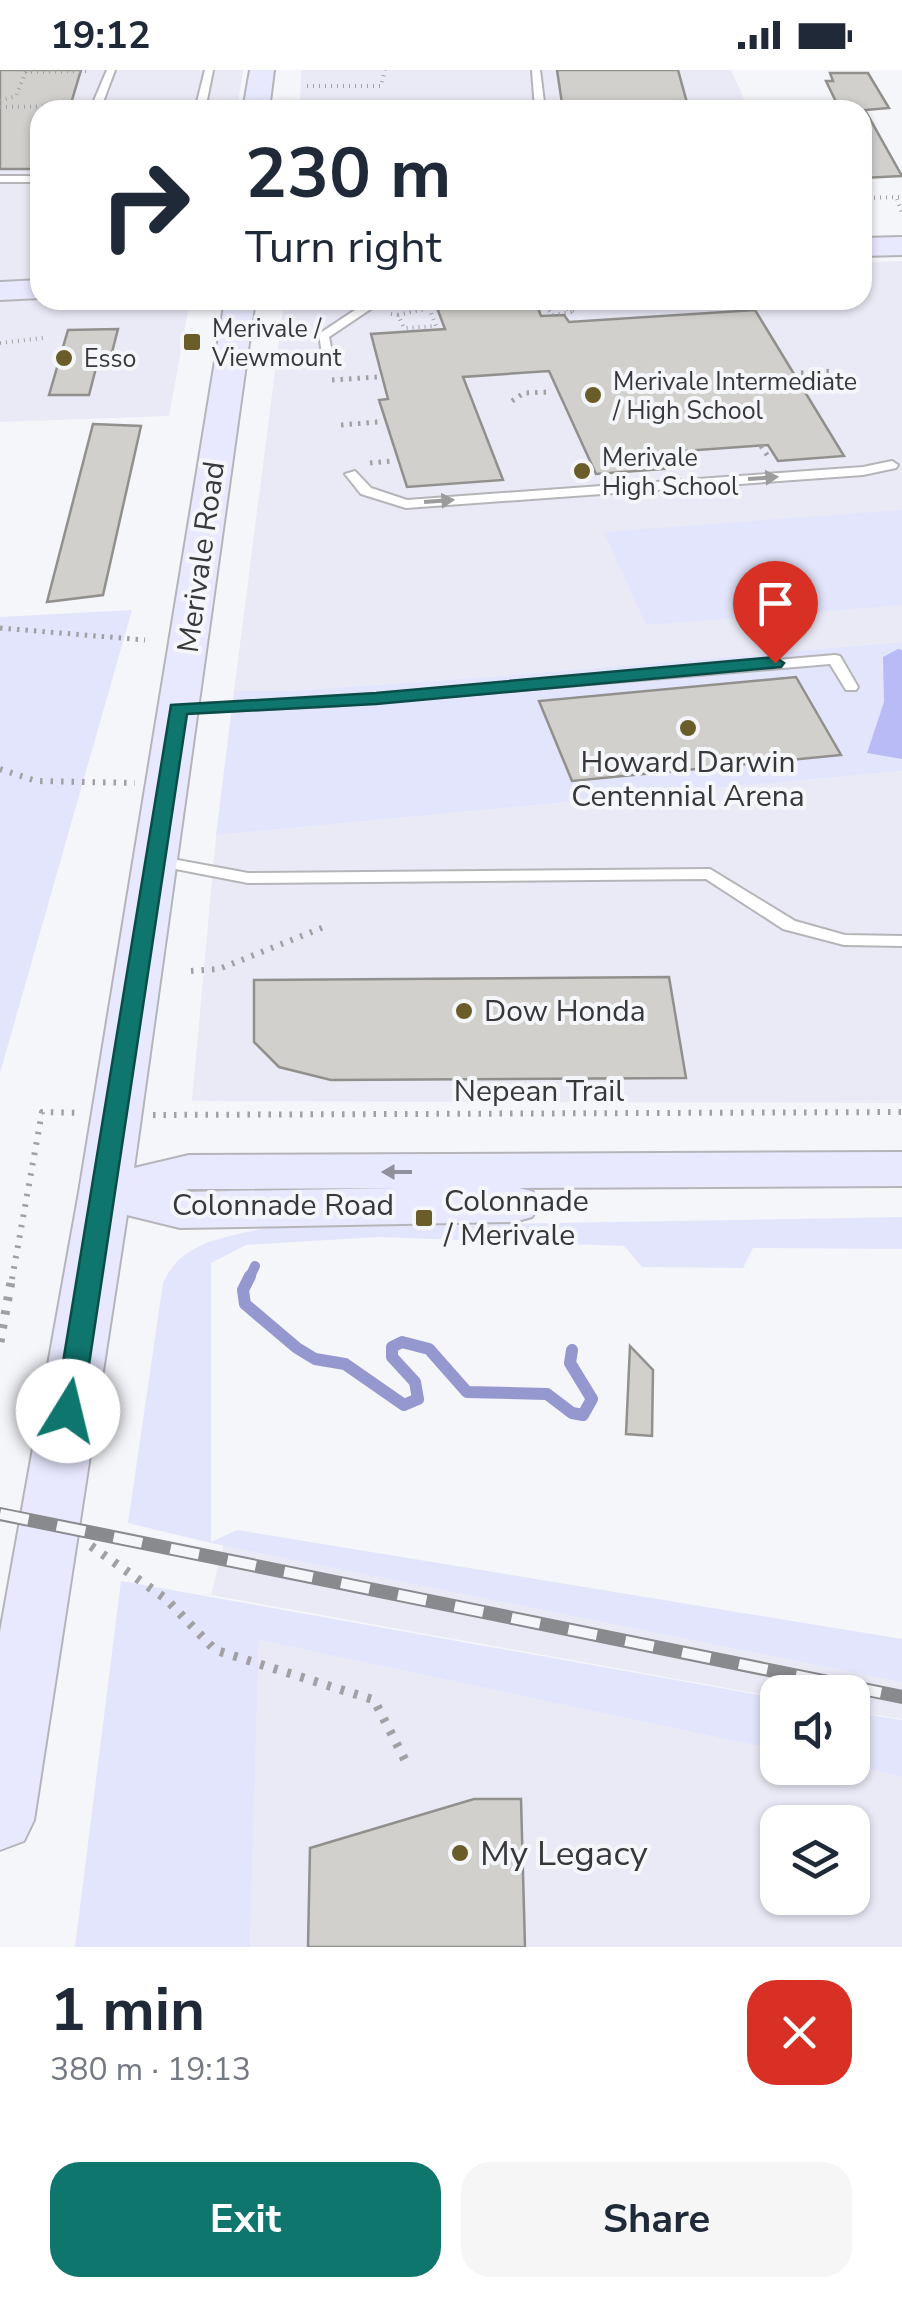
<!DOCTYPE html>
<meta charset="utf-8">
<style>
:root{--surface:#fff;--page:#f6f6f7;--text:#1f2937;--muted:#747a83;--accent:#0f766e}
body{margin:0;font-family:"Nunito Sans",sans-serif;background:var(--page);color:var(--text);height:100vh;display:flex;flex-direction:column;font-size:38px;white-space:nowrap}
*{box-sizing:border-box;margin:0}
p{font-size:32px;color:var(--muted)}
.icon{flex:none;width:55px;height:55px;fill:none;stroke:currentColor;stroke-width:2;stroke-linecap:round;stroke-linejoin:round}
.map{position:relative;height:1877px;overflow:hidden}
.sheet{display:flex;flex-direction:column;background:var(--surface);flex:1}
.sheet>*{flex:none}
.banner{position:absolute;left:30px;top:30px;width:842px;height:210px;border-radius:30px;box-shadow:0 2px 8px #0004;background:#fff;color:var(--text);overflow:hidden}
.fabs{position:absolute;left:760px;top:1605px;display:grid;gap:20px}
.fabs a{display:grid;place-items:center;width:110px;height:110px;border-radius:20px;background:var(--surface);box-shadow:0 2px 8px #0004;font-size:50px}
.pin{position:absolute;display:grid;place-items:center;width:85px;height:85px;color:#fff;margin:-102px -42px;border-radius:50% 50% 50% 0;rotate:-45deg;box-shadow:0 0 10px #0007}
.pin .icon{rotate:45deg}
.me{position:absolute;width:110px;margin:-55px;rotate:9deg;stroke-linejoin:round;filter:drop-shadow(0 0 8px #0008)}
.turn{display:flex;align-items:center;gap:35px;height:210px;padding:0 50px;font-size:45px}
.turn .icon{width:130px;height:130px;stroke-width:2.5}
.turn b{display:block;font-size:70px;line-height:85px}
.round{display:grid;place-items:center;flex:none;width:105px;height:105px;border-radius:30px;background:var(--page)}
.overview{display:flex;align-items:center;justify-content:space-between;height:170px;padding:0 50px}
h1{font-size:60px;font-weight:700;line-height:75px}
.cta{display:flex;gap:20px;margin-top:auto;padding:20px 50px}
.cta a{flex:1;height:115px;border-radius:30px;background:var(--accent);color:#fff;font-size:40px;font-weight:700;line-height:115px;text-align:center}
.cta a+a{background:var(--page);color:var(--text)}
.status{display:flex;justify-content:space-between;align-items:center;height:70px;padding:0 50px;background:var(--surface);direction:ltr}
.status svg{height:28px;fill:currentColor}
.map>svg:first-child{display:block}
</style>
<div class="status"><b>19:12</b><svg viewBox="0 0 49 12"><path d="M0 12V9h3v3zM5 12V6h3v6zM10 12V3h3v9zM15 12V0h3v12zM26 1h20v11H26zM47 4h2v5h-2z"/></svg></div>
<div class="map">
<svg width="902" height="1877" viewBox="0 0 902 1877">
<rect width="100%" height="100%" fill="#f5f6fa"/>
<path fill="#e9eaf6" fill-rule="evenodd" d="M0,0H243L237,40H40V230H190L169,346L0,352Z
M301,0H731L749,40H300Z
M902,191V572L487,607L287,621H234L284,231L862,230L863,193Z
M902,701V1033L192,1031L216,765Z
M224,1473L902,1610V1649L853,1641L852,1622H778L777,1627L211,1525Z
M259,1570L777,1680L778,1698L853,1696L902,1707V1877H250ZM778,1752H852V1828H778Z"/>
<path fill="#e3e5fc" d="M902,440V535L646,555L604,462Z
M132,540L0,1003V547Z
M902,572V701L216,765L234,621H287L487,607Z
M902,1147V1179L753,1178L743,1198L642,1197L624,1176L377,1167L246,1175L211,1193V1472L237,1460L902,1569V1612L211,1473L128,1453L163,1213C181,1171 226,1167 266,1158Z
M121,1511L777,1628V1680L259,1570L250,1877H75Z
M852,1642L902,1650V1707L853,1696Z"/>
<path fill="#b8bbf5" d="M898,579L902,580V689L867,683L884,632L883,587Z"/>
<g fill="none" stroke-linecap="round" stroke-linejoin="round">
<path stroke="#9597cf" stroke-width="10" d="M249,1209L255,1196"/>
<path stroke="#9597cf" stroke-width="12" d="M250,1206L243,1220L245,1234L297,1278L315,1289L345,1294L404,1335L418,1329L415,1312L392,1287V1277L402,1272L429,1279L467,1322L547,1324L572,1343L583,1345L592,1329L570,1293L572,1280"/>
</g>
<path fill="#d1d0cc" stroke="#91908d" stroke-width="2.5" d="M0,0H81L69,40H40V99H0Z
M557,0H678L689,40H563Z
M830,3H868L889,38L865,40L902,106L862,108V40H840L826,11H833Z
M434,230H535L541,246L564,245L569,252L755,240L844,386L778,391L768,375L655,383L664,399L596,404L549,301L463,307L503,410L407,417L379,330L388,329L371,264L445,259Z
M118,259L110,290H98L89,325H49L68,260Z
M93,354L141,356L103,525L47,532Z
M796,607L841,685L572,711L539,631Z
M669,907L686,1008L331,1010L279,997L254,972V910Z
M630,1276L653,1300L652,1366L626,1364Z
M474,1729H521L525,1877H308L310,1778Z"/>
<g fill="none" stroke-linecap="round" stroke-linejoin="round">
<defs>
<path id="lane" d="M107,0H115L100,40H90Z
M205,0H213L205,40H195Z
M532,0H540L545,40H535Z
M0,106H40V112H0Z
M370,230H384L329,267L332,282L322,284L319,264Z
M585,230H724L718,233L627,238Z
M892,391L898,395L896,398L863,405L406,438L361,424L345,404L355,401L371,418L407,430L863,397Z
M835,585L840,586L858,617L856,620H846L830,594L331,636L178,643L171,639L178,635L331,628Z
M156,786L248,803L710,799L795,851L845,865L902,866V876L844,875L783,859L706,809L248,813L150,794L148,791L150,788Z"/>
<path id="secondary" d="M250,0H274L269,40H243Z
M902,167V185L862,186V168Z
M40,210V228L0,230V212Z
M225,230H255L134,1098L189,1085L902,1082V1116L519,1118L532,1121L540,1134L532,1147L514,1152L180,1158L127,1145L34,1750L24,1771L0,1780V1562L79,1122ZM397,1118L180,1122H178L189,1119Z"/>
</defs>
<use href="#lane" stroke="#b5b5b9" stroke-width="4"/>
<use href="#secondary" stroke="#b5b5b9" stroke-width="4"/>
<path stroke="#a1a1a4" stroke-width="4" stroke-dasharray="1 5" stroke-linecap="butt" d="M25,2L86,1
M307,16H381L385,0
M0,31L16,26L26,1
M0,37L77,36
M862,128L902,127
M897,129L902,143
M545,230L576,242
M542,231L552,245L572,242
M733,238L763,236
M391,244L398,245L404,258L436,256L429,238
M398,245L429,238L427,230
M0,273L43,268
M809,302L833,301"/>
<path stroke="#a1a1a4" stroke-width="5" stroke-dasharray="2.5 6" stroke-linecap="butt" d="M801,303L833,301
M332,310L378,307
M512,331L524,323L552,322
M341,355L378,352
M761,376L769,388
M370,393L392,391
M0,558L145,570"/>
<path stroke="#a1a1a4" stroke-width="6" stroke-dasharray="2.5 8" stroke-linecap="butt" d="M0,699L36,711L135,713
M191,901L219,899L329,855
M153,1045L902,1042
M12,1209L42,1042L81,1043"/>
<path stroke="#a1a1a4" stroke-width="9" stroke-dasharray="4 10" stroke-linecap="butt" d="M0,1272L12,1206
M91,1476L166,1529L215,1580L374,1630L406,1692"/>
<use href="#lane" fill="#fff" fill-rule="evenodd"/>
<use href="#secondary" fill="#e8e9ff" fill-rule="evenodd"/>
<defs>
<path id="rail" d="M0,1444L902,1627"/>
</defs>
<use href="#rail" stroke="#898a8d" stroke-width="14"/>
<use href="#rail" stroke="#f5f6fa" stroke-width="10" stroke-dasharray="29" stroke-linecap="butt"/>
</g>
<defs><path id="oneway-solid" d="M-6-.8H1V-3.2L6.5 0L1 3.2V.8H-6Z" transform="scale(2.5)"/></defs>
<g fill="#9c9c9c">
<use href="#oneway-solid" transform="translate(763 408) rotate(-4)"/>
<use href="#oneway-solid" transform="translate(439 431) rotate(-4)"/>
</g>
<use fill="#90909c" href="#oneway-solid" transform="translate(397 1102) rotate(180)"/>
<path fill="#0f766e" stroke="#0a4d48" stroke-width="2.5" d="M775,587L784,593L781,597L376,634L187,644L82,1341L68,1351L59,1348L55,1341L171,635L376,623Z"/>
<g fill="#6b5d2a" stroke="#f5f6fa" stroke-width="4">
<rect x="182" y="262" width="20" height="20" rx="5"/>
<circle cx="64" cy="288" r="10"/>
<circle cx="593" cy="325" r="10"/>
<circle cx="582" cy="401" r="10"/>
<circle cx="688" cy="658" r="10"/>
<circle cx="464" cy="941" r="10"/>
<rect x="414" y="1138" width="20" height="20" rx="5"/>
<circle cx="460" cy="1783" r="10"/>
</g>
<g text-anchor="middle" stroke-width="8" stroke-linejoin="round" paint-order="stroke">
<g font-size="25" fill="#38383a" stroke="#f5f6fa" text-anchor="start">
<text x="212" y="267">Merivale /<tspan x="212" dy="29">Viewmount</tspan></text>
<text x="84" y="297">Esso</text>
<text x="613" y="320">Merivale Intermediate<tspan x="613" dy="29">/ High School</tspan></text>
<text x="602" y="396">Merivale<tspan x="602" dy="29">High School</tspan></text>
</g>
<g font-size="30" fill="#38383a" stroke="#f5f6fa">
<text transform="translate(201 487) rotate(-82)" y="10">Merivale Road</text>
<text x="539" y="1031">Nepean Trail</text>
<text x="283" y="1145">Colonnade Road</text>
</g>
<g font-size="30" fill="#38383a" stroke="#f5f6fa" text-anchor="start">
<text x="688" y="702" text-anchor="middle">Howard Darwin<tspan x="688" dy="34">Centennial Arena</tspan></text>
<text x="484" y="951">Dow Honda</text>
<text x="444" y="1141">Colonnade<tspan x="444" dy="34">/ Merivale</tspan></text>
</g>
<g font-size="35" fill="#38383a" stroke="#f5f6fa" text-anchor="start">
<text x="480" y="1795">My Legacy</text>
</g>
</g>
</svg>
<div class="fabs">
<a><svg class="icon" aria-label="sound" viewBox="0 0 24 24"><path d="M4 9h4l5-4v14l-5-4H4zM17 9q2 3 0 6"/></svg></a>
<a><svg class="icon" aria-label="layers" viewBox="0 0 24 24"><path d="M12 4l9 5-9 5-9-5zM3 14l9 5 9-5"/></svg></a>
</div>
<div class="pin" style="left:775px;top:593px;background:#d93025"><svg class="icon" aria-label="arrive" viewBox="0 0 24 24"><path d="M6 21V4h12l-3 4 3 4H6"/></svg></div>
<svg class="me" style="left:68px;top:1341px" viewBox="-20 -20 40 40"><circle r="19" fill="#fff"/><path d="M0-13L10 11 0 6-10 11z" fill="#0f766e"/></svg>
<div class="banner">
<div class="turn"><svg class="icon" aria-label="right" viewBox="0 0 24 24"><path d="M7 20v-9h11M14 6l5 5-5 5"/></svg><div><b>230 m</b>Turn right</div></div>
</div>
</div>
<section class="sheet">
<div class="overview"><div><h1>1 min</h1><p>380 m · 19:13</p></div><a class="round" style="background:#d93025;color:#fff"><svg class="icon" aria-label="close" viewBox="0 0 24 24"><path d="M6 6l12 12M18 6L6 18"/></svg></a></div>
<div class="cta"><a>Exit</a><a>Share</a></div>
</section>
